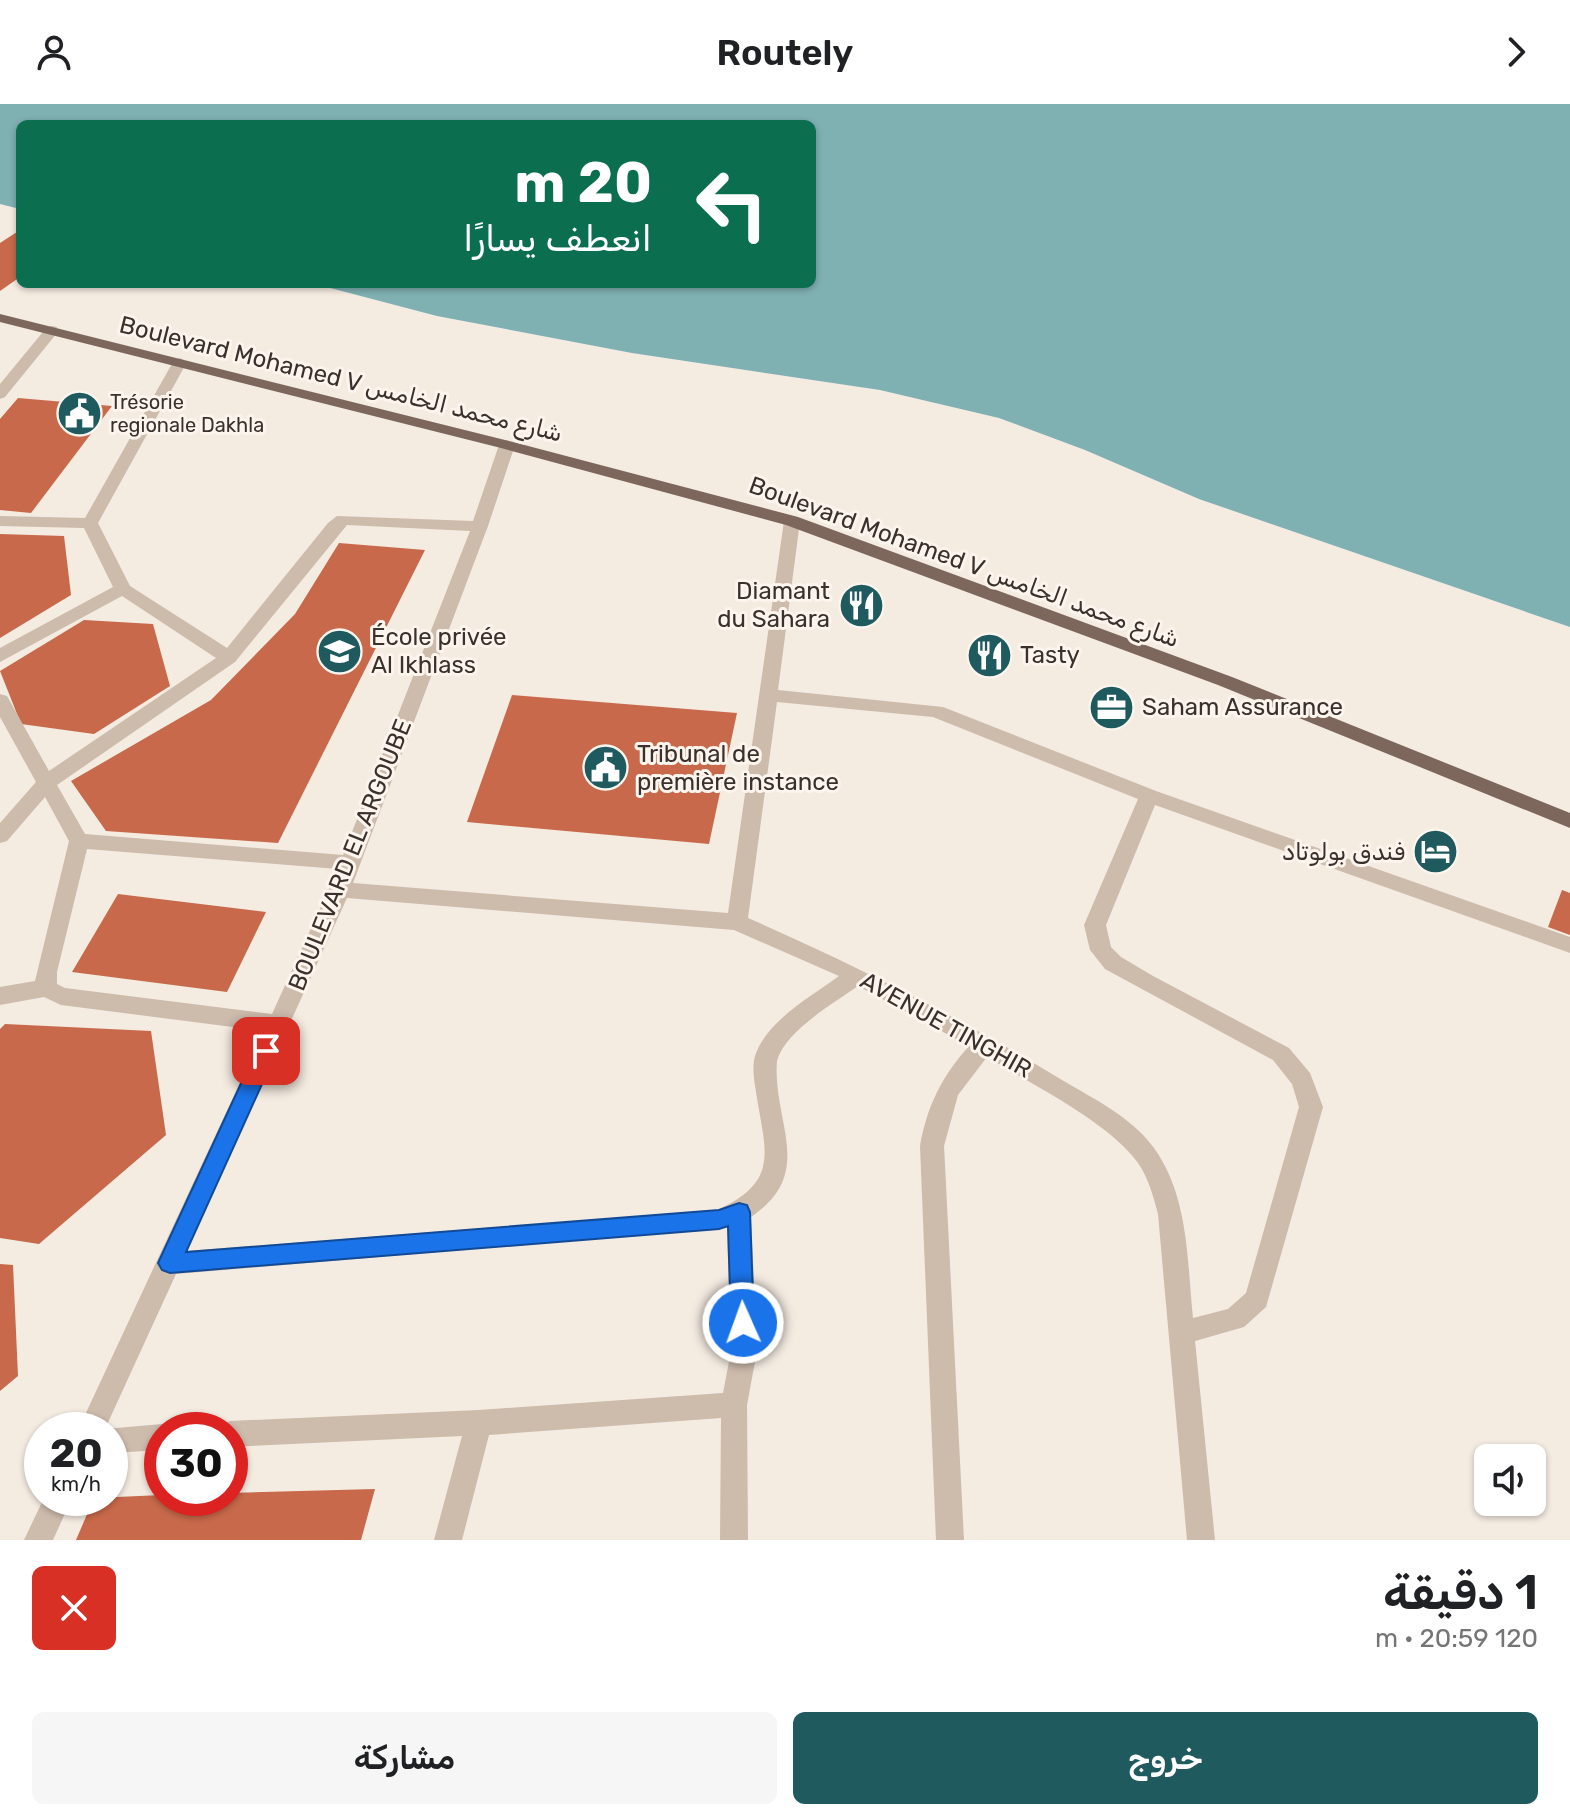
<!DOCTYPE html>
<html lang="ar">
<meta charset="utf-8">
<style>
:root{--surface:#fff;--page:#f6f6f6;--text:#202124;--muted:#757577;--accent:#1f5a5e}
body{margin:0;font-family:Rubik,"Noto Sans Arabic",sans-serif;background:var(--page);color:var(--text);direction:rtl;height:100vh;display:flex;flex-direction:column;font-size:30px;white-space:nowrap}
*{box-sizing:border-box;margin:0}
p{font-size:26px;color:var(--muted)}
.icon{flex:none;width:44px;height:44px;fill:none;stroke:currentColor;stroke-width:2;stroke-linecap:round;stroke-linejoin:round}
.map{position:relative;height:1436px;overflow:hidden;direction:ltr}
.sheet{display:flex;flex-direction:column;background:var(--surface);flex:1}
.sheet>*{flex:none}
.guide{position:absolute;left:16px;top:16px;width:800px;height:168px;border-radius:12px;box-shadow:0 2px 6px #0004;direction:rtl;background:#0b6e4f;color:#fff;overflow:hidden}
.buttons{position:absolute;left:1474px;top:1340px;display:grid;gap:16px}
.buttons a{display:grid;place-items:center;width:72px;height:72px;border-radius:12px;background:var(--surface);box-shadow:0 2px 6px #0004;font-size:40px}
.speed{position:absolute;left:24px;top:1308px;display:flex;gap:16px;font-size:40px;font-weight:700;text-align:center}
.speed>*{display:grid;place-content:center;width:104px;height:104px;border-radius:50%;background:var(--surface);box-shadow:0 2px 6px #0004;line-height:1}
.speed small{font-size:20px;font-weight:400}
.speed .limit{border:12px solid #d22;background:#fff;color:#111}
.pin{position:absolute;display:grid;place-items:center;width:68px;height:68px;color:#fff;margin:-34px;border-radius:16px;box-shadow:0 4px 12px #0006}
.me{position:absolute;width:88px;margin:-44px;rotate:358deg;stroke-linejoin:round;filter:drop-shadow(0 0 6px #0008)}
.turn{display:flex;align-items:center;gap:28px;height:168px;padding:0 32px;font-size:36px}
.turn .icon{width:104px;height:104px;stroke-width:2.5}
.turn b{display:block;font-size:56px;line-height:68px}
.round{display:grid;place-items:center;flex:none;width:84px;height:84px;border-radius:12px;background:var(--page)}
.overview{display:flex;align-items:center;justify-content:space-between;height:136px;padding:0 32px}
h1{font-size:48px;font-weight:600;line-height:60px}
.primary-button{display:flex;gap:16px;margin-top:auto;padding:16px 32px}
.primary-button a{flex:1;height:92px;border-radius:12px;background:var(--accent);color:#fff;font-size:32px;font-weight:600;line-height:92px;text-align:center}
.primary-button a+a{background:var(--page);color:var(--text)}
header{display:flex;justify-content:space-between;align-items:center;height:104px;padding:0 32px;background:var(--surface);font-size:36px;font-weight:600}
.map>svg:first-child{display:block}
</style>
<header><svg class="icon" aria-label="forward" viewBox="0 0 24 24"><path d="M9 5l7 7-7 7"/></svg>Routely<svg class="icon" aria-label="person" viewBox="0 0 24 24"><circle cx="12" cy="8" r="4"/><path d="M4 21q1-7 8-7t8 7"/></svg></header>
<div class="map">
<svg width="1570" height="1436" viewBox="0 0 1570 1436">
<rect width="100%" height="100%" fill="#f4ebe1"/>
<path fill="#7fb0b2" d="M0,0H1570V523L1199,395L1085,346L999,314L880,286L632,249L437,212L315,180H812V20H20V105L0,100Z"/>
<path fill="#c8694b" d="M20,126V147L16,150L20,151V173L0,187V139Z
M18,294L112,302L31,409L0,406V315Z
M0,430L64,432L71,491L0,534Z
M339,439L425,446L278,739L106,727L71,677L211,596L295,510Z
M84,516L153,520L170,582L94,630L21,620L0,567Z
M512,591L737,609L709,740L467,718Z
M1562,786L1570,789V831L1548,823Z
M118,790L266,808L227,888L72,868Z
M5,920L151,927L166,1031L39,1140L0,1134V925Z
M0,1160L13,1161L18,1272L0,1287Z
M375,1385L361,1436H76L94,1394L162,1391V1394H230V1389Z"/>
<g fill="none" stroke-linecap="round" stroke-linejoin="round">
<path fill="#cdbbac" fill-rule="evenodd" d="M52,222L57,223V229L5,293L0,295V280L47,223Z
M180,254L187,258L98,419L130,482L227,544L328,419L337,412L473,417L499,341L507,336L515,341L488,422L353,779L728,809L784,417L792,412L800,417L778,586L943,603L1156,687L1570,833V849L1155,701L1106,821L1111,843L1121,853L1153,872L1289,944L1310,969L1323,1003L1266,1203L1244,1223L1195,1237L1215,1436H1187L1158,1110C1153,1092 1149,1075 1138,1059C1109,1018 1031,980 987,953L958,991L944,1042L964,1436H936L920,1042C927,1002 942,972 969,942L858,882C834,899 785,927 777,957C772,1018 817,1068 751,1113L757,1247L747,1301L748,1436H720L721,1314L489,1331L462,1436H434L462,1332L230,1343V1326H218L221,1321L230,1317L479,1306L723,1289L731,1247L727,1124L176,1170L105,1325L162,1320L172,1326H162V1346L110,1349V1326H78L264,927L61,901L44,893L0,901V883L35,877L69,737L45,693L7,737L0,739V719L36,678L0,613V590L7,592L49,667L216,554L122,492L0,558V544L113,483L84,424L0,422V412L85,414L173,258ZM347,421L470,427L343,751L85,730L57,681L235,558ZM777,598L933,613L1138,695L1084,821L1090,846L1105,865L1273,956L1292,980L1299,1003L1246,1189L1228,1205L1193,1214C1187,1157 1189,1093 1154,1044C1131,1012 1090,993 1057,973C955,911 857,862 748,814ZM87,745L338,765L272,910L65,884L57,880V868ZM347,794L734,826L839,872C811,893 767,916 755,952C752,963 754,976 756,988C765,1047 781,1077 717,1106L186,1147Z
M44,1394H72L53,1436H24Z"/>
<path fill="#7d675c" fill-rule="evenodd" d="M0,210L513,338L798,413L1232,573L1570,709V724L1218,581L786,421L501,344L0,218Z"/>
</g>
<path fill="#1a73e8" stroke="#114b97" stroke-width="2" d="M266,939L274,941L277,947L186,1148L719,1106L739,1099L747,1101L750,1108L754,1219L751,1226L743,1230L735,1226L731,1219L728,1122L719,1125L170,1169L162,1166L158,1159L256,947L259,941Z"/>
<defs>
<symbol id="civic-disc" viewBox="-11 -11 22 22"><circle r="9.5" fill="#1f5a5e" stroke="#fbf5ee"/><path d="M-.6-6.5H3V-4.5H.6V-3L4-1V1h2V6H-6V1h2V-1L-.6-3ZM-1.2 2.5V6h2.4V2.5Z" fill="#fff"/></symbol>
<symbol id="restaurant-disc" viewBox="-11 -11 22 22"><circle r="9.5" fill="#1f5a5e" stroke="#fbf5ee"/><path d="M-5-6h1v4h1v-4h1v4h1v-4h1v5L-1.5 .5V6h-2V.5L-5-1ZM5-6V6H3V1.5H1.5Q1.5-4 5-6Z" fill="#fff"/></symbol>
<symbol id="school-disc" viewBox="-11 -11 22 22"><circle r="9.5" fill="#1f5a5e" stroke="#fbf5ee"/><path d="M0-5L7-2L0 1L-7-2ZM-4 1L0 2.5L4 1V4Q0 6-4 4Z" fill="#fff"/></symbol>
<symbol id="office-disc" viewBox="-11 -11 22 22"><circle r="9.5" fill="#1f5a5e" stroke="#fbf5ee"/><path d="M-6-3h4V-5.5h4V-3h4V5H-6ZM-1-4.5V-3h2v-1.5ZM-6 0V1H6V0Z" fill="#fff"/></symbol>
<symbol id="hotel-disc" viewBox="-11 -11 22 22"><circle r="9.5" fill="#1f5a5e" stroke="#fbf5ee"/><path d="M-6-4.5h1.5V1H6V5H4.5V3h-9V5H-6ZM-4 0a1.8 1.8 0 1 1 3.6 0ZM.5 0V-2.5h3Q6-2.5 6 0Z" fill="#fff"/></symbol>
</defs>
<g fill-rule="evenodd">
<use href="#civic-disc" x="54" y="284" width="51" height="51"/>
<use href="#restaurant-disc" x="836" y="476" width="51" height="51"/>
<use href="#school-disc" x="314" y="522" width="51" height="51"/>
<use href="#restaurant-disc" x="964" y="526" width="51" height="51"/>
<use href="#office-disc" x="1086" y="578" width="51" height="51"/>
<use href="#civic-disc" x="580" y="638" width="51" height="51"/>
<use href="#hotel-disc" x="1410" y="722" width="51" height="51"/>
</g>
<g text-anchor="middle" stroke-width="6" stroke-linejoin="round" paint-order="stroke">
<g font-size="20" fill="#3b302b" stroke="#fbf5ee" text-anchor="start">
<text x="110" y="305">Trésorie<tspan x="110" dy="23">regionale Dakhla</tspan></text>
</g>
<g font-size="24" fill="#3b302b" stroke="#fbf5ee">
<text transform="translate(341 275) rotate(14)" y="8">Boulevard Mohamed V شارع محمد الخامس</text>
<text transform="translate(964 458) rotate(20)" y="8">Boulevard Mohamed V شارع محمد الخامس</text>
<text transform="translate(350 751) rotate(-68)" y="8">BOULEVARD EL ARGOUBE</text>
<text transform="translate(946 921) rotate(29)" y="8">AVENUE TINGHIR</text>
</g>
<g font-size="24" fill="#3b302b" stroke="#fbf5ee" text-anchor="start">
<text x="830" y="495" text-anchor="end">Diamant<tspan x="830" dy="28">du Sahara</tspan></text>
<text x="371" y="541">École privée<tspan x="371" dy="28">Al Ikhlass</tspan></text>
<text x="1020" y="559">Tasty</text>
<text x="1142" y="611">Saham Assurance</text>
<text x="637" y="658">Tribunal de<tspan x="637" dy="28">première instance</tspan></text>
<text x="1405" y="756" text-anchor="end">فندق بولوتاد</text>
</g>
</g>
</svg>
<div class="buttons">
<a><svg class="icon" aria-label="sound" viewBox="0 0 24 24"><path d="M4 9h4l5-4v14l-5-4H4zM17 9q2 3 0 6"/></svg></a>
</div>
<div class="speed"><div>20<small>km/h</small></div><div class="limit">30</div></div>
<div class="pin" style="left:266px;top:947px;background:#d93025"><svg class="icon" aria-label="arrive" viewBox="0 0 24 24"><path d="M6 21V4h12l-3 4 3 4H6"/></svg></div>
<svg class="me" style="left:743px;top:1219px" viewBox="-20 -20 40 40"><circle r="17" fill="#1a73e8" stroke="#fff" stroke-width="3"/><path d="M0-11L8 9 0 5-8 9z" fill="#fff"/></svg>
<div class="guide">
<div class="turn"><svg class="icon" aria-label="left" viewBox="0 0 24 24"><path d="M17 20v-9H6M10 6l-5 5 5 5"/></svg><div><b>20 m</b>انعطف يسارًا</div></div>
</div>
</div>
<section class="sheet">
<div class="overview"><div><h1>1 دقيقة</h1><p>120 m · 20:59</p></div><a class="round" style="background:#d93025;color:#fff"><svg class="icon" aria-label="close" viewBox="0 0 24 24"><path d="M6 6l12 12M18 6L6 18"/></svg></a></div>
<div class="primary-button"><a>خروج</a><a>مشاركة</a></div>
</section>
